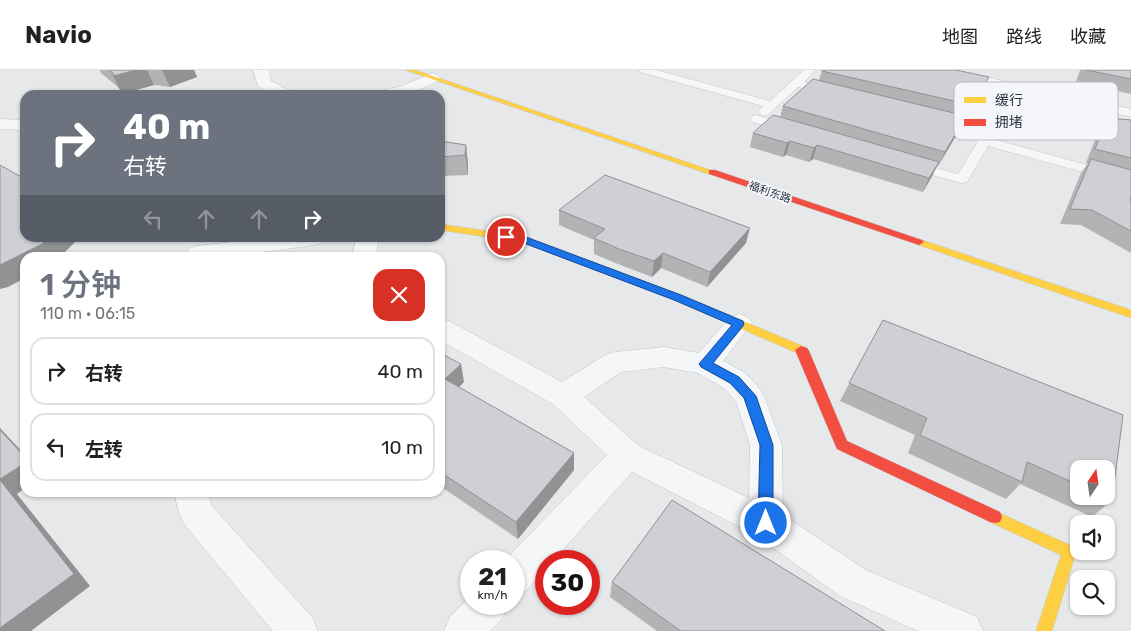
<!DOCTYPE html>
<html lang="zh">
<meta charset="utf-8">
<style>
:root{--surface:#fff;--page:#f6f6f6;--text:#222;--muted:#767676;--line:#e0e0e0;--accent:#6c737f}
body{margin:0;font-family:Rubik,"Noto Sans SC",sans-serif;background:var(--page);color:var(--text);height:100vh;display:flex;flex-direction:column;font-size:19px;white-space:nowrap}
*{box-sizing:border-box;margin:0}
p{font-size:16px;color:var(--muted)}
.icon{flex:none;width:28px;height:28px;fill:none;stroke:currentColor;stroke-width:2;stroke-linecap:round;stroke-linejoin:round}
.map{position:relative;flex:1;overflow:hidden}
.sheet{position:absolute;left:20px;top:182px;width:425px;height:245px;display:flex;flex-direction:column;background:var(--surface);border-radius:15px;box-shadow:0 1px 4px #0004}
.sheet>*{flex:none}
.banner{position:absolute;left:20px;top:20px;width:425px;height:152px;border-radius:15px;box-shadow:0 1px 4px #0004;background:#6c737f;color:#fff;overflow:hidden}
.needle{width:32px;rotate:13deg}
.tools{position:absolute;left:1070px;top:390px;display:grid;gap:10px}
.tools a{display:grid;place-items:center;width:45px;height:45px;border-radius:10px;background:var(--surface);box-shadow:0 1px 4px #0004;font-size:25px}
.speed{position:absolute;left:460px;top:480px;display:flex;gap:10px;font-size:25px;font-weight:700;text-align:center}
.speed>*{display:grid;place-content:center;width:65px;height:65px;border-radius:50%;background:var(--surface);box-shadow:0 1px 4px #0004;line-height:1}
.speed small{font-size:12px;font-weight:400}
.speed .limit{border:8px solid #d22;background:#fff;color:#111}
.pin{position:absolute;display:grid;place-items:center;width:42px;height:42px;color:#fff;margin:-21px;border:2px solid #fff;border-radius:50%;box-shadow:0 1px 5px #0007}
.me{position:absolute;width:55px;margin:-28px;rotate:0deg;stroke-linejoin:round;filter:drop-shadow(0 0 4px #0008)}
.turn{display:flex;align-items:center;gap:18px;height:105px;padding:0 20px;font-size:22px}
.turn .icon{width:65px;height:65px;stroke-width:2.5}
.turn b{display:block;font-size:35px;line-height:42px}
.lanes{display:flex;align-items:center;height:48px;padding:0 20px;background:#0003;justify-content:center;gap:25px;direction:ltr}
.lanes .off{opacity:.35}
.round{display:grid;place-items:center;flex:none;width:52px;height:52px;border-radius:15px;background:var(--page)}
.overview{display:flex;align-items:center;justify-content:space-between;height:85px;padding:0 20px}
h1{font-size:30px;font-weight:600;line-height:38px;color:var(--accent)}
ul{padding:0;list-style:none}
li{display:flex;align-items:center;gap:15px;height:68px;margin:0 10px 8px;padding:0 10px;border:2px solid var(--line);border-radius:15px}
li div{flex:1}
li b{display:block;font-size:19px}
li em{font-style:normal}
header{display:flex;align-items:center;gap:30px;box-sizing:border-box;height:70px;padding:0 25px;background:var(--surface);border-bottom:1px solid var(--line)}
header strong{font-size:24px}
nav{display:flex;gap:28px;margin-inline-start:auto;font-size:18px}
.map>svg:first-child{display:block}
</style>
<header>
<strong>Navio</strong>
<nav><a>地图</a><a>路线</a><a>收藏</a></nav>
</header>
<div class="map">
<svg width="1131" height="561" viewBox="0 0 1131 561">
<rect width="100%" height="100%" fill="#e6e8ea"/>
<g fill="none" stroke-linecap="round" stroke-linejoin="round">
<defs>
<path id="lane" d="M639,0H656L770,31L804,0H815L804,12L833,19L835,21L829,24L798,17L768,45L764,46L758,42L763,36L640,2Z
M935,0H954L1131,39V47L1019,21L992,69L1131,107V115L988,76L967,112L962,113L906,98L904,95L911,91L958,104L983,63L934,51L932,48L938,44L987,56L1009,19L936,2Z
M756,45L792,56L794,59L788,63L752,52L750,49L752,46Z"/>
<path id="street" d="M253,0H269L271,11L286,19L294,21L296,25H272L258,16Z
M432,3L438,5L440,8L438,11C413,23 405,25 378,25L380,21L402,16Z
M0,49L25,50V60L0,59Z
M264,168H325L322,173L314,175L218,188H189L186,183L190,178L198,176Z
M357,168H379L375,188H351Z
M739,244L748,247L752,253L723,291L744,302L759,318L764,326L782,375L783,445L866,500L977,547L983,561H918L840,526L754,464L632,402L553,491H546V498L527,520L514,525V491H504L607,385L553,334L440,270V249L449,251L562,312L605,285L615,282L664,277L699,283L730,247ZM664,297L698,303L724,318L736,331L750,375L749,428L639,376L584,327L621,302Z
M174,422H208L211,435L312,547L318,561H273L184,454L179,443Z
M471,525V534H508L503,548L490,561H444L450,547Z"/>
<path id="slow" d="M406,0H415L716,102L709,104Z
M440,154L526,167L681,225L805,277L807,280L801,284L797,283L673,229L521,172L440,160Z
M919,169L1131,240V248L916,174V170Z
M995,441L1074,477L1076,482L1052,561H1036L1061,485L990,452L988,447L990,442Z"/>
<path id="jam" d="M709,100H715L922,170L924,172L919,175L916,174L709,104Z
M801,276L807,278L809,281L847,371L1000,442L1002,447L1000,452L995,453L990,452L837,379L795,280Z"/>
</defs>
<use href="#lane" stroke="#c4c6c8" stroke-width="1"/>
<use href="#street" stroke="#c4c6c8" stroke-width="1"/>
<use href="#slow" stroke="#c4c6c8" stroke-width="1"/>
<use href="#jam" stroke="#c4c6c8" stroke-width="1"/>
<use href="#lane" fill="#f5f6f7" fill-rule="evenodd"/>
<use href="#street" fill="#f5f6f7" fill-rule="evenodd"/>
<use href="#slow" fill="#ffcf43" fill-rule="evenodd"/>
<use href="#jam" fill="#f24e42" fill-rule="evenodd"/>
</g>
<path fill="#b1b3b5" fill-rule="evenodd" d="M100,0H194L197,7L170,17L154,15L122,24L120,19L101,3Z
M1080,0H1131V24L1076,12Z
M822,1L983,20L966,49H965L960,59L938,96H937L932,106L923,122L813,89L809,92L786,85L783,87L750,77L753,63L780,47L783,36L819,10Z
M1107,48L1131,50V126L1130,131H1131V183L1081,155L1060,154L1081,103L1088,93H1086L1098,62Z
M440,71L466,75L468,95V105L440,106Z
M559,140L746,173L707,217L661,198L652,207L618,194L594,184V170L559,155Z
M883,250L1123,345L1112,430L1092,447L1020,414L1006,429L908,383L915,365L840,331ZM1079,399H1106V426H1079Z
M440,283L464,312L459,317L574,383V400L518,469L440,416Z
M612,512L885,561H657L610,527Z"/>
<path fill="#909294" d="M136,0H147L154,15L122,24L113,6Z
M162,0H194L197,7L170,17Z
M989,7L983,20L966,49L972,35Z
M966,46L960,59L938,96L945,82Z
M790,71L786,85L783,87L787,73Z
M466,75L468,95V105L465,85Z
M817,75L813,89L809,92L814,78Z
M939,92L932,106L923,122L929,108Z
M750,158L746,173L707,217L710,202Z
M48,168H77L75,172L59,188H25V208L8,217L0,219V195Z
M663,183L661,198L652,207L654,191Z
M461,294L464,312L449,326L445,309Z
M0,358L25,385V387L0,360Z
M574,383V400L518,469L516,452Z
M25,393V418L17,424L90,516L31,561H0V409Z"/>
<path fill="#ced0d3" stroke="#909294" d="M109,0H136L113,6L114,4Z
M822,0H956L989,7L972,35L822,1Z
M1086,0H1131V9Z
M813,9L966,46L945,82L783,36Z
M773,45L939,92L929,108L817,75L814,78L790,71L787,73L753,63Z
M1107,48L1131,50V88L1095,79Z
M440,71L466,75L465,85L440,87Z
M1091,89L1131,100V126L1130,131H1131V161L1092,140L1070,139Z
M0,95L25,109V168H48L42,174L0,195Z
M605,105L750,158L710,202L663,183L654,191L619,179L594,168L605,159L559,140Z
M883,250L1123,345L1112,430L1103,426H1106V399H1079V415L1027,392L1022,412L920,365L927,348L849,313Z
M440,283L461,294L445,309L574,383L516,452L440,402Z
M0,360L25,387V393L0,409Z
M0,410L74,504L0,558Z
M672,430L885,561H681L612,512Z"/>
<path fill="#1a73e8" stroke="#114b97" d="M506,164L526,167L681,225L743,251L744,254L743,256L713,293L739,307L756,326L773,375V453L771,458L766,459L761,458L758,453L760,375L744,328L730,313L701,297L699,294L732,255L674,230L521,172L503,169V165Z"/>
<g text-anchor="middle" stroke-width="4" stroke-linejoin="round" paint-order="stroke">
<g font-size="11" fill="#2b3445" stroke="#f4f6f9">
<text transform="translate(770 122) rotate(19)" y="4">福利东路</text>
</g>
</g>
<rect x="954" y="12" width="164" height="58" rx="8" fill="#f4f6f9" stroke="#b8bcc3" stroke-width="1"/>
<rect x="964" y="27" width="22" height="6" fill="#ffcf43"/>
<rect x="964" y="49" width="22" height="7" fill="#f24e42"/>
<g font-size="14" fill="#2b3445">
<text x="995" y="35">缓行</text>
<text x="995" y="57">拥堵</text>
</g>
</svg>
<div class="tools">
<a><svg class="needle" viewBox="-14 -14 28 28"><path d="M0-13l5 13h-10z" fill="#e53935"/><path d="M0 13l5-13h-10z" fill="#767676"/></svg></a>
<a><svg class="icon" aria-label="sound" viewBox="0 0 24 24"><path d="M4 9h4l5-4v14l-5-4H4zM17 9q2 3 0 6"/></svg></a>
<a><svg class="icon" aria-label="search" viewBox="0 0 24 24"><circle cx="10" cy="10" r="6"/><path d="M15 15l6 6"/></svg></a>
</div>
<div class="speed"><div>21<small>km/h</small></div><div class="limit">30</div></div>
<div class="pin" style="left:506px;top:167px;background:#d93025"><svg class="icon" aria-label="arrive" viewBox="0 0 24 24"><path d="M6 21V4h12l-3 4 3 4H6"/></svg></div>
<svg class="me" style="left:766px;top:453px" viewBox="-20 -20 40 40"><circle r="17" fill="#1a73e8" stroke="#fff" stroke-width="3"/><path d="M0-11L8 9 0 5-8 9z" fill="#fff"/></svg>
<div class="banner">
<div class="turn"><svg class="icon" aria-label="right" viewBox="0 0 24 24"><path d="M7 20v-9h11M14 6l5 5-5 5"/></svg><div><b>40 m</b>右转</div></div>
<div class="lanes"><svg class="icon off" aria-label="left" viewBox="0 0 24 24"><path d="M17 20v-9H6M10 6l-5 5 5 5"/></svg><svg class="icon off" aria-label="ahead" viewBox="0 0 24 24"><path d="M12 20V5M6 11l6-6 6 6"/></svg><svg class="icon off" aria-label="ahead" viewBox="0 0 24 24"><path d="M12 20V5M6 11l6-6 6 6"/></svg><svg class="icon" aria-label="right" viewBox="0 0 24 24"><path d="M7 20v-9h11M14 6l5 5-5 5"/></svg></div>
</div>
<section class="sheet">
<div class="overview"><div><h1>1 分钟</h1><p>110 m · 06:15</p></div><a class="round" style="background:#d93025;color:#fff"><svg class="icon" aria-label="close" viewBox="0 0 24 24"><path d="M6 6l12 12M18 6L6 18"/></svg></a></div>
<ul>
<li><svg class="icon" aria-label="right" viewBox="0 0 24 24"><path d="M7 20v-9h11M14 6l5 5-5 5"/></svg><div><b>右转</b></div><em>40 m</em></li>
<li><svg class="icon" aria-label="left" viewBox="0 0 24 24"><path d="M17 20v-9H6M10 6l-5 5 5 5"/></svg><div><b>左转</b></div><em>10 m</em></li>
</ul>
</section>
</div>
